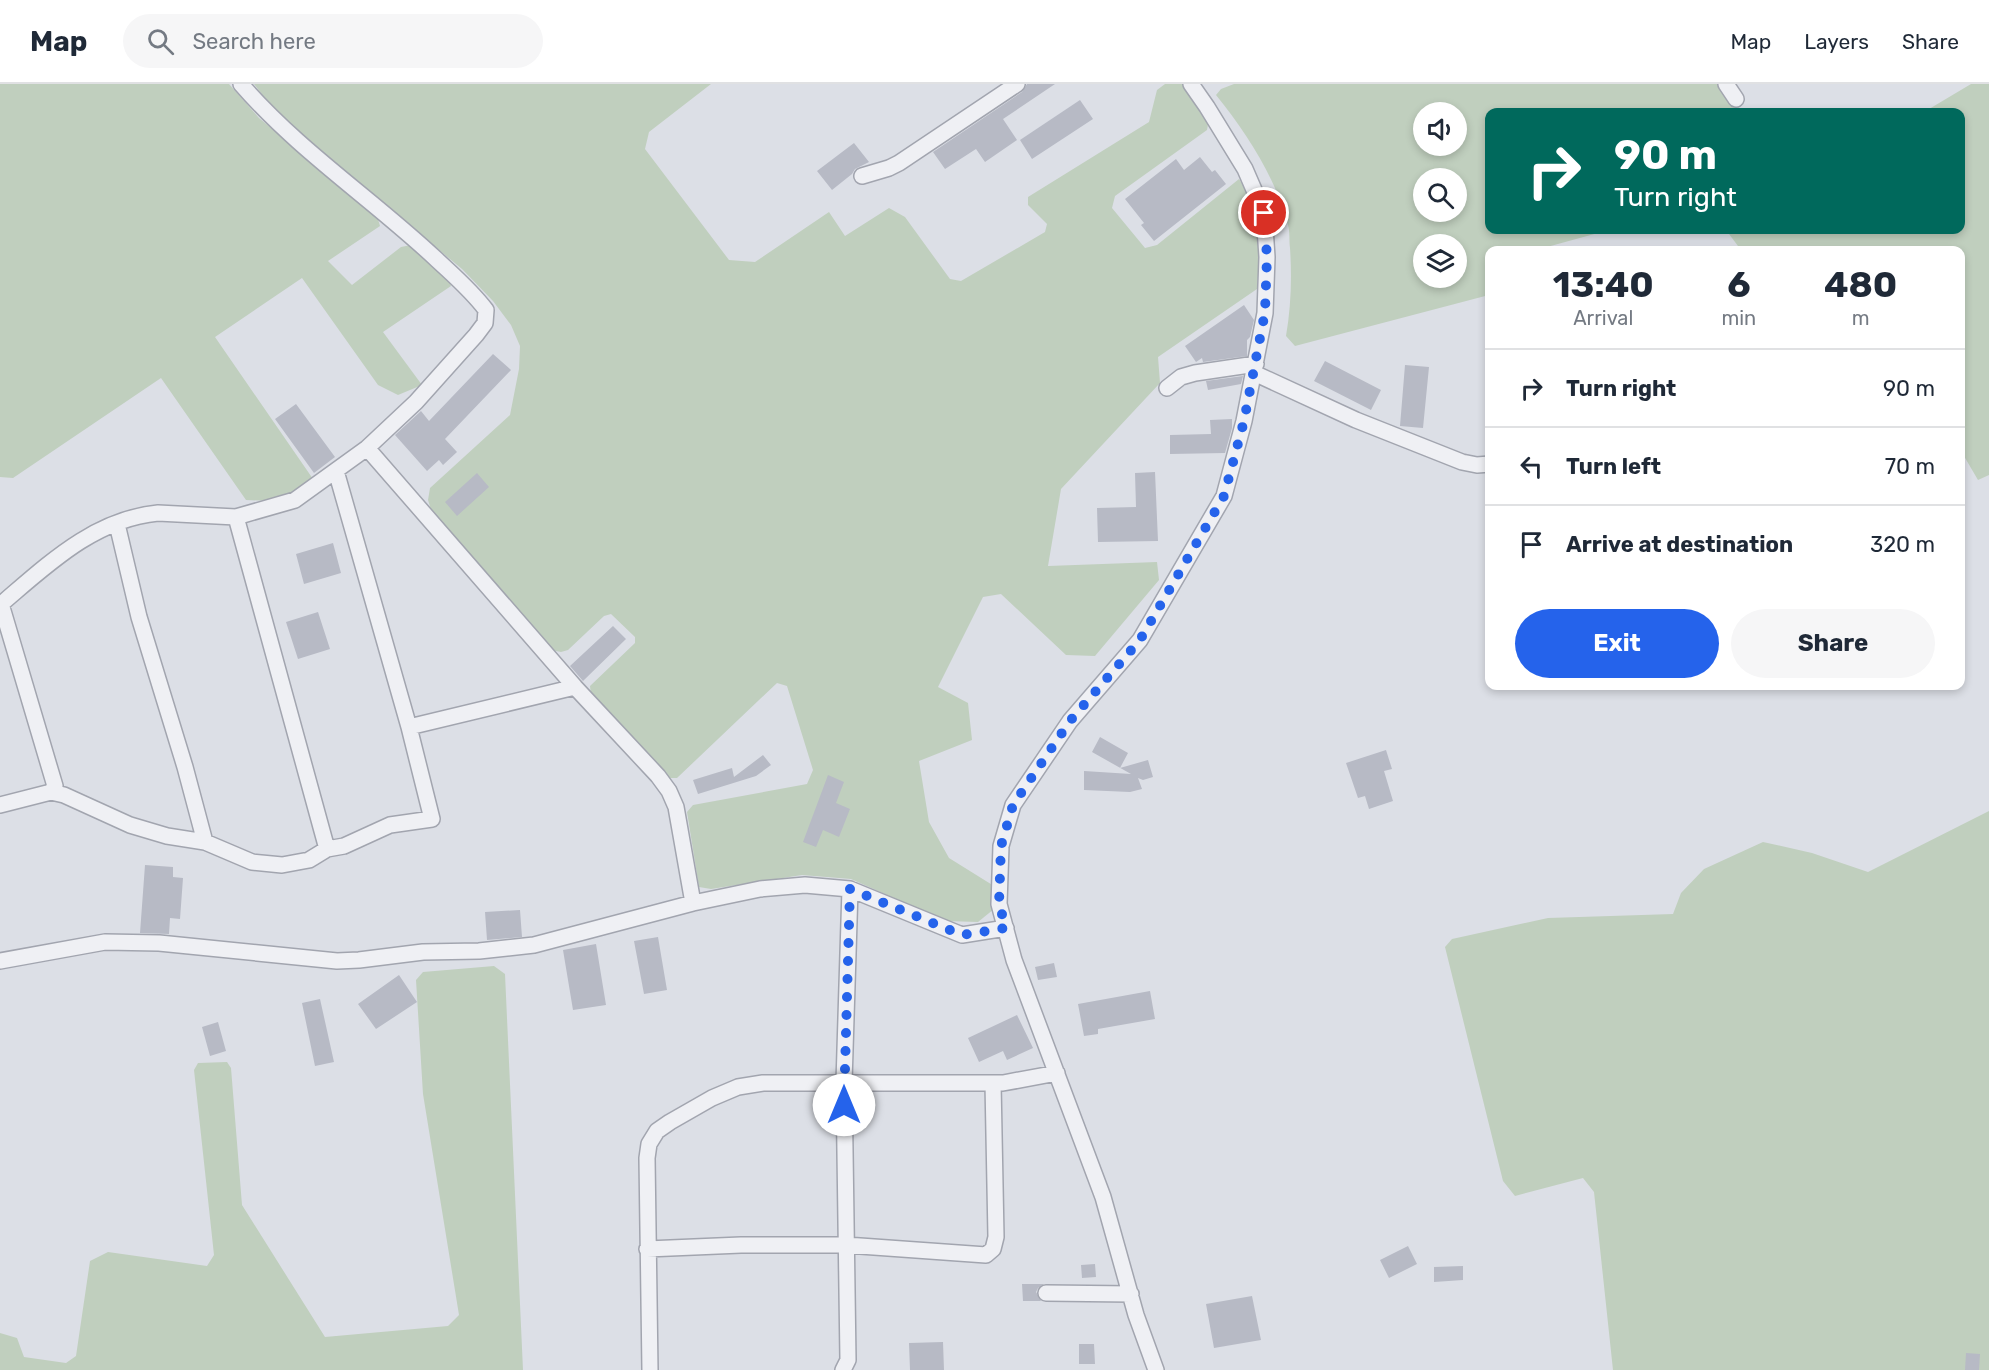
<!DOCTYPE html>
<style>
:root{--surface:#fff;--page:#f6f6f7;--text:#1f2937;--muted:#747a83;--line:#e0e1e3;--accent:#2563eb}
body{margin:0;font-family:Rubik,sans-serif;background:var(--page);color:var(--text);height:100vh;display:flex;flex-direction:column;font-size:22px;white-space:nowrap}
*{box-sizing:border-box;margin:0}
p{font-size:20px;color:var(--muted)}
.icon{flex:none;width:33px;height:33px;fill:none;stroke:currentColor;stroke-width:2;stroke-linecap:round;stroke-linejoin:round}
.map{position:relative;flex:1;overflow:hidden}
.drawer{position:absolute;left:1485px;top:162px;width:480px;height:444px;display:flex;flex-direction:column;background:var(--surface);border-radius:12px;box-shadow:0 3px 9px #0003}
.drawer>*{flex:none}
.guide{position:absolute;left:1485px;top:24px;width:480px;height:126px;border-radius:12px;box-shadow:0 3px 9px #0003;background:#00695c;color:#fff;overflow:hidden}
.tools{position:absolute;left:1413px;top:18px;display:grid;gap:12px}
.tools a{display:grid;place-items:center;width:54px;height:54px;border-radius:50%;background:var(--surface);box-shadow:0 3px 9px #0003;font-size:30px}
.pin{position:absolute;display:grid;place-items:center;width:51px;height:51px;color:#fff;margin:-26px;border:3px solid #fff;border-radius:50%;box-shadow:0 2px 6px #0007}
.me{position:absolute;width:66px;margin:-33px;rotate:0deg;stroke-linejoin:round;filter:drop-shadow(0 0 4px #0008)}
.turn{display:flex;align-items:center;gap:21px;height:126px;padding:0 30px;font-size:27px}
.turn .icon{width:78px;height:78px;stroke-width:2.5}
.turn b{display:block;font-size:42px;line-height:51px}
.eta{display:flex;justify-content:space-evenly;align-items:center;height:102px;text-align:center}
.eta b{font-size:36px;font-weight:700;line-height:42px}
.cta{display:flex;gap:12px;margin-top:auto;padding:12px 30px}
.cta a{flex:1;height:69px;border-radius:36px;background:var(--accent);color:#fff;font-size:24px;font-weight:700;line-height:69px;text-align:center}
.cta a+a{background:var(--page);color:var(--text)}
ul{padding:0;list-style:none}
li{display:flex;align-items:center;gap:18px;height:78px;padding:0 30px;border-top:2px solid var(--line)}
li div{flex:1}
li b{display:block;font-size:22px}
li em{font-style:normal}
header{display:flex;align-items:center;gap:36px;box-sizing:border-box;height:84px;padding:0 30px;background:var(--surface);border-bottom:2px solid var(--line)}
header strong{font-size:28px}
nav{display:flex;gap:33px;margin-inline-start:auto;font-size:21px}
.search{width:420px;height:54px;background:var(--page);display:flex;align-items:center;gap:15px;box-sizing:border-box;padding:0 21px;border-radius:33px;color:var(--muted);font-size:22px}
.map>svg:first-child{display:block}
</style>
<header>
<strong>Map</strong>
<div class="search"><svg class="icon" aria-label="search" viewBox="0 0 24 24"><circle cx="10" cy="10" r="6"/><path d="M15 15l6 6"/></svg>Search here</div>
<nav><a>Map</a><a>Layers</a><a>Share</a></nav>
</header>
<div class="map">
<svg width="1989" height="1286" viewBox="0 0 1989 1286">
<rect width="100%" height="100%" fill="#dcdfe6"/>
<path fill="#c0cfbe" fill-rule="evenodd" d="M0,0H229L259,34L377,132L380,142L328,177L352,201L401,163L411,161L447,192L451,202L383,248L422,301L398,311L378,301L302,194L215,253L313,395L301,404L271,417L246,416L161,294L13,394L0,393Z
M254,0H711L649,48L645,65L729,176L755,178L829,128L845,152L889,124L905,133L950,195L961,197L1045,148L1047,140L1028,121V113L1149,38L1157,6L1165,0H1184L1209,35L1207,46L1115,112L1112,124L1145,164L1157,161L1239,95C1244,103 1250,111 1254,120C1263,140 1259,183 1257,205L1158,273L1160,299L1061,405L1048,482L1157,478L1159,496L1095,572L1066,571L1001,510L983,513L938,603L968,619L972,656L919,677L929,738L949,774L994,802V825L978,838L946,837L851,795L802,791L711,805L699,803L687,728L693,721L807,700L813,686L787,602L777,599L677,694H668L591,610L590,602L635,559V553L611,530L604,532L568,566L561,568L551,566L432,429L428,416L430,404L510,331L519,285L520,262L511,241L493,217L462,185L281,35Z
M1234,0H1720L1739,28H1490V146H1609L1536,166H1490L1489,211L1295,262L1286,252C1291,223 1292,194 1290,164C1289,156 1290,148 1288,141C1276,94 1246,48 1216,11L1221,5ZM1424,28H1456V62H1424ZM1424,94H1456V128H1424ZM1424,160H1456V194H1424Z
M1971,0H1989V391L1978,396L1961,367L1960,166H1741L1726,146H1960V28H1924Z
M1989,727V1286H1613L1594,1108L1583,1094L1515,1112L1503,1097L1445,863L1452,855L1548,834L1673,830L1681,809L1704,785L1763,758L1812,769L1868,788Z
M494,882L505,890L523,1286H0V1249L17,1254L24,1273L66,1279L76,1272L90,1177L108,1168L207,1182L214,1171L194,986L198,979L227,978L231,984L242,1121L325,1253L448,1242L459,1231L423,1010L416,896L423,888Z"/>
<path fill="#b7bac5" d="M1027,0H1055L1003,35L1017,56L985,78L976,65L945,85L933,68L1022,8Z
M1080,16L1093,35L1032,75L1020,56Z
M854,59L869,78L855,85L852,90L832,106L817,87Z
M1200,73L1212,88L1215,86L1226,100L1154,157L1141,141L1144,139L1125,115L1176,75L1184,86Z
M1244,221L1254,236L1250,253L1247,256V272L1203,278L1202,274L1196,278L1185,262Z
M493,270L511,286L445,355L457,368L443,381L439,376L427,387L395,351L421,327L429,337Z
M1325,277L1381,306L1371,326L1314,297Z
M1405,281L1429,283L1423,344L1400,342Z
M1243,292L1241,300L1208,306L1206,297Z
M296,320L335,373L314,389L275,335Z
M1232,335V344L1225,369L1170,370V351L1211,350L1210,336Z
M1155,388L1158,457L1098,458L1097,424L1136,423L1135,389Z
M477,389L489,403L457,432L445,418Z
M333,459L341,489L304,500L296,470Z
M318,528L330,565L298,575L286,538Z
M613,542L626,555L583,597L570,582Z
M1100,653L1128,669L1120,684L1148,676L1153,693L1143,696L1138,694L1142,705L1130,708L1084,706V687L1131,690L1092,668Z
M1386,666L1392,685L1384,687L1393,717L1369,725L1365,712L1358,714L1346,679Z
M763,671L771,681L756,692L698,710L693,696L732,684L734,693Z
M828,691L844,698L836,719L850,725L839,753L823,746L816,763L803,758Z
M145,781L173,783V793L183,794L180,835L170,834L169,850L140,849Z
M520,826L522,853L487,856L485,828Z
M658,853L667,906L644,910L634,857Z
M596,860L606,921L573,926L563,866Z
M1054,879L1057,893L1038,896L1035,883Z
M399,891L417,918L376,945L358,920Z
M1150,907L1155,935L1098,945V950L1084,952L1078,920Z
M320,915L334,978L315,982L302,919Z
M1017,931L1033,964L1007,976L1003,967L979,978L968,954Z
M218,938L226,967L210,972L202,943Z
M1408,1162L1417,1180L1389,1194L1380,1176Z
M1095,1180L1096,1193L1082,1194L1081,1181Z
M1463,1182V1196L1434,1198V1183Z
M1022,1200H1044L1038,1204L1036,1208L1041,1217H1023Z
M1252,1212L1261,1256L1214,1264L1206,1220Z
M943,1258L944,1286H910L909,1259Z
M1079,1260H1094L1095,1280H1079Z
M1966,1269L1980,1270L1979,1286H1965Z"/>
<g fill="none" stroke-linecap="round" stroke-linejoin="round">
<defs>
<path id="street" d="M1726,0L1736,15
M862,92L889,84L899,79L1017,0
M1254,289L1356,336L1462,378L1477,381L1490,380
M1167,304L1181,293L1195,289L1256,280
M367,364L575,603L658,692L669,707L676,723L693,819
M236,433L327,765L344,762L390,741L432,735L409,643L336,387
M117,440L139,533L185,683L205,758
M0,521C47,481 94,435 158,429L236,433L295,416L367,364L416,318L476,251L485,239L486,226C471,206 453,191 435,174C372,115 298,66 241,0
M409,643L575,603
M51,708L64,711L130,741L167,752L205,758L252,778L282,781L309,776L327,765
M0,721L51,708L55,702L1,520
M0,877L105,858L159,859L337,877L359,876L423,868L479,867L534,861L693,819L760,805L805,801L850,805L962,851L1006,844
M647,1165L741,1161H846L986,1171L993,1165L996,1153L993,999
M1046,1209L1131,1210
M650,1286L647,1074L649,1060L657,1047L670,1038L712,1014L738,1003L763,999H1003L1057,989
M843,1286L848,1276L844,998L850,805
M1156,1286L1136,1231L1103,1113L1014,876L999,820L1001,762L1013,721L1070,637L1140,556L1224,412L1244,337L1265,229L1267,173L1264,129L1245,85L1207,23L1191,0"/>
</defs>
<use href="#street" stroke="#a2a5af" stroke-width="18"/>
<use href="#street" stroke="#eff0f4" stroke-width="15"/>
</g>
<g fill="none" stroke-linecap="round" stroke-linejoin="round">
<path stroke="#2563eb" stroke-width="10" stroke-dasharray="0 18" d="M844,1021L850,805L962,851L1006,844L999,820L1001,762L1013,721L1070,637L1140,556L1224,412L1244,337L1265,228L1267,173L1264,129"/>
</g>
</svg>
<div class="tools">
<a><svg class="icon" aria-label="sound" viewBox="0 0 24 24"><path d="M4 9h4l5-4v14l-5-4H4zM17 9q2 3 0 6"/></svg></a>
<a><svg class="icon" aria-label="search" viewBox="0 0 24 24"><circle cx="10" cy="10" r="6"/><path d="M15 15l6 6"/></svg></a>
<a><svg class="icon" aria-label="layers" viewBox="0 0 24 24"><path d="M12 4l9 5-9 5-9-5zM3 14l9 5 9-5"/></svg></a>
</div>
<div class="pin" style="left:1264px;top:129px;background:#d93025"><svg class="icon" aria-label="arrive" viewBox="0 0 24 24"><path d="M6 21V4h12l-3 4 3 4H6"/></svg></div>
<svg class="me" style="left:844px;top:1021px" viewBox="-20 -20 40 40"><circle r="19" fill="#fff"/><path d="M0-13L10 11 0 6-10 11z" fill="#2563eb"/></svg>
<div class="guide">
<div class="turn"><svg class="icon" aria-label="right" viewBox="0 0 24 24"><path d="M7 20v-9h11M14 6l5 5-5 5"/></svg><div><b>90 m</b>Turn right</div></div>
</div>
<section class="drawer">
<div class="eta">
<div><b>13:40</b><p>Arrival</p></div>
<div><b>6</b><p>min</p></div>
<div><b>480</b><p>m</p></div>
</div>
<ul>
<li><svg class="icon" aria-label="right" viewBox="0 0 24 24"><path d="M7 20v-9h11M14 6l5 5-5 5"/></svg><div><b>Turn right</b></div><em>90 m</em></li>
<li><svg class="icon" aria-label="left" viewBox="0 0 24 24"><path d="M17 20v-9H6M10 6l-5 5 5 5"/></svg><div><b>Turn left</b></div><em>70 m</em></li>
<li><svg class="icon" aria-label="arrive" viewBox="0 0 24 24"><path d="M6 21V4h12l-3 4 3 4H6"/></svg><div><b>Arrive at destination</b></div><em>320 m</em></li>
</ul>
<div class="cta"><a>Exit</a><a>Share</a></div>
</section>
</div>
